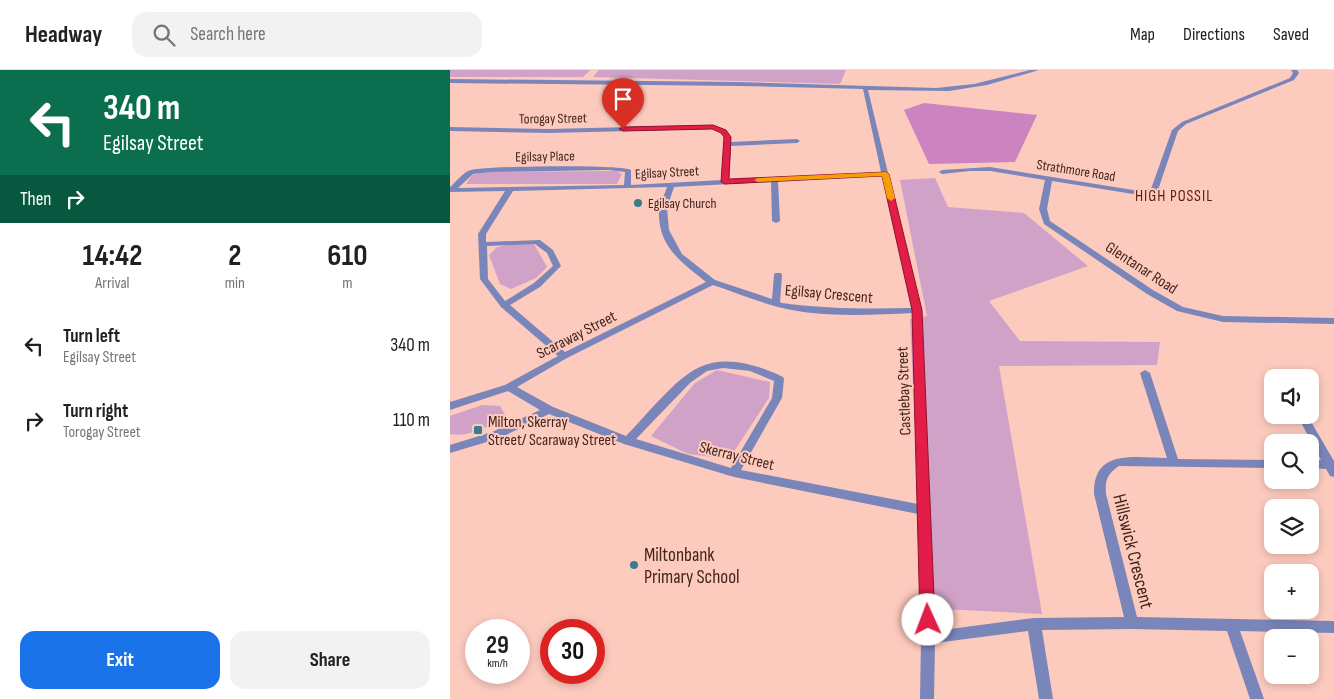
<!DOCTYPE html>
<meta charset="utf-8">
<style>
:root{--surface:#fff;--page:#f2f2f2;--text:#202124;--muted:#757577;--line:#e0e0e0;--accent:#1a73e8}
body{margin:0;font-family:"Sofia Sans Condensed",sans-serif;background:var(--page);color:var(--text);height:100vh;display:flex;flex-direction:column;font-size:19px;white-space:nowrap}
*{box-sizing:border-box;margin:0}
p{font-size:16px;color:var(--muted)}
.icon{flex:none;width:28px;height:28px;fill:none;stroke:currentColor;stroke-width:2;stroke-linecap:round;stroke-linejoin:round}
.map{position:relative;flex:1;overflow:hidden}
.drawer{display:flex;flex-direction:column;background:var(--surface);width:450px}
.drawer>*{flex:none}
.banner{background:#0b6e4f;color:#fff;overflow:hidden}
.buttons{position:absolute;left:814px;top:299px;display:grid;gap:10px}
.buttons a{display:grid;place-items:center;width:55px;height:55px;border-radius:10px;background:var(--surface);box-shadow:0 2px 8px #0003;font-size:25px}
.speed{position:absolute;left:15px;top:549px;display:flex;gap:10px;font-size:25px;font-weight:700;text-align:center}
.speed>*{display:grid;place-content:center;width:65px;height:65px;border-radius:50%;background:var(--surface);box-shadow:0 2px 8px #0003;line-height:1}
.speed small{font-size:12px;font-weight:400}
.speed .limit{border:8px solid #d22;background:#fff;color:#111}
.pin{position:absolute;display:grid;place-items:center;width:42px;height:42px;color:#fff;margin:-51px -21px;border-radius:50% 50% 50% 0;rotate:-45deg;box-shadow:0 0 5px #0007}
.pin .icon{rotate:45deg}
.me{position:absolute;width:55px;margin:-28px;rotate:358deg;stroke-linejoin:round;filter:drop-shadow(0 0 4px #0008)}
.turn{display:flex;align-items:center;gap:18px;height:105px;padding:0 20px;font-size:22px}
.turn .icon{width:65px;height:65px;stroke-width:2.5}
.turn b{display:block;font-size:35px;line-height:42px}
.then{display:flex;align-items:center;height:48px;padding:0 20px;background:#0003;gap:10px;font-size:19px}
.eta{display:flex;justify-content:space-evenly;align-items:center;height:85px;text-align:center}
.eta b{font-size:30px;font-weight:700;line-height:35px}
.button{display:flex;gap:10px;margin-top:auto;padding:10px 20px}
.button a{flex:1;height:58px;border-radius:15px;background:var(--accent);color:#fff;font-size:20px;font-weight:700;line-height:58px;text-align:center}
.button a+a{background:var(--page);color:var(--text)}
ul{padding:0;list-style:none}
li{display:flex;align-items:center;gap:15px;height:75px;padding:0 20px}
li div{flex:1}
li b{display:block;font-size:19px}
li em{font-style:normal}
header{display:flex;align-items:center;gap:30px;box-sizing:border-box;height:70px;padding:0 25px;background:var(--surface);border-bottom:1px solid var(--line)}
header strong{font-size:24px}
nav{display:flex;gap:28px;margin-inline-start:auto;font-size:18px}
.search{width:350px;height:45px;background:var(--page);display:flex;align-items:center;gap:12px;box-sizing:border-box;padding:0 18px;border-radius:15px;color:var(--muted);font-size:19px}
main{display:flex;flex:1;min-height:0}
.map>svg:first-child{display:block}
</style>
<header>
<strong>Headway</strong>
<div class="search"><svg class="icon" aria-label="search" viewBox="0 0 24 24"><circle cx="10" cy="10" r="6"/><path d="M15 15l6 6"/></svg>Search here</div>
<nav><a>Map</a><a>Directions</a><a>Saved</a></nav>
</header>
<main>
<section class="drawer">
<div class="banner">
<div class="turn"><svg class="icon" aria-label="left" viewBox="0 0 24 24"><path d="M17 20v-9H6M10 6l-5 5 5 5"/></svg><div><b>340 m</b>Egilsay Street</div></div>
<div class="then">Then<svg class="icon" aria-label="right" viewBox="0 0 24 24"><path d="M7 20v-9h11M14 6l5 5-5 5"/></svg></div>
</div>
<div class="eta">
<div><b>14:42</b><p>Arrival</p></div>
<div><b>2</b><p>min</p></div>
<div><b>610</b><p>m</p></div>
</div>
<ul>
<li><svg class="icon" aria-label="left" viewBox="0 0 24 24"><path d="M17 20v-9H6M10 6l-5 5 5 5"/></svg><div><b>Turn left</b><p>Egilsay Street</p></div><em>340 m</em></li>
<li><svg class="icon" aria-label="right" viewBox="0 0 24 24"><path d="M7 20v-9h11M14 6l5 5-5 5"/></svg><div><b>Turn right</b><p>Torogay Street</p></div><em>110 m</em></li>
</ul>
<div class="button"><a>Exit</a><a>Share</a></div>
</section>
<div class="map">
<svg width="884" height="629" viewBox="0 0 884 629">
<rect width="100%" height="100%" fill="#fdcabe"/>
<path fill="#d1a2c8" d="M0,0H140L133,7H0Z
M149,0H396L390,14L143,7Z
M166,101L172,104L167,114H16L22,105L32,102Z
M485,108L498,137L574,143L638,196L539,231L570,271L710,272L707,295L549,296L592,544L473,538L460,249L477,246L450,110Z
M61,174H84L97,197L86,208L61,219L50,214L39,185L47,177Z
M267,300L320,312L319,328L279,389L238,384L201,366L245,313Z
M32,335L50,336L55,345C42,356 17,368 0,364V346Z"/>
<path fill="#cb84bf" d="M474,33L587,45L565,92L479,94L454,40Z"/>
<g fill="none" stroke-linecap="round" stroke-linejoin="round">
<path fill="#7a86ba" fill-rule="evenodd" d="M580,0H589L537,15L499,21L418,20L471,240L485,561L584,548L674,547L644,424C643,378 685,388 717,388L690,303L695,300L700,303L728,389L822,390V398L669,396C657,404 655,410 656,424L687,547L884,551V563L790,561L814,629H800L777,561L682,559L592,560L603,629H589L578,561L485,573L484,629H470L471,568L468,444L284,407L174,374L99,344L50,368L0,383V375L42,362L90,340L58,321L0,340V332L55,315L108,286L51,237L30,209L28,164L55,121L0,122V117C6,112 13,102 21,100C35,96 172,94 181,100V115L272,110L275,67L271,62L262,59L99,63L0,61V57L99,59L263,55L275,60L281,67V72L347,69L350,71L347,73L281,76L279,110L431,102L413,19L288,16L0,13V9L288,12L486,18L524,14ZM158,100L175,102L174,115L8,118L23,104L41,102ZM432,106L462,238C418,239 376,239 332,233L330,232L332,205L331,203H325L324,205L322,229L265,210L232,184L219,160L217,138L224,117L321,112L322,151L326,153L330,151L328,111ZM217,117C215,124 210,132 209,139C207,176 231,192 256,212L115,282L60,235L90,217L111,196L103,180L90,170L36,172V164L63,121ZM85,174L97,183L103,196L84,213L55,231L38,209L37,176ZM263,215C284,222 306,231 328,237C369,248 420,245 463,243L468,434L291,400L332,328L334,309L333,307C308,295 276,285 250,297C225,308 196,346 176,366L103,337L67,317L117,288ZM273,298L300,301L324,311L322,328L281,398L186,369L240,313L257,301Z
M841,0H847L849,3L844,10L736,54L728,61L707,123L683,124L602,111L597,139L600,151L703,220L733,237L773,246L884,248V254L773,252L727,241L697,224L594,154L589,139L595,110L540,101H520L492,104L489,102L492,100L540,97L683,120L701,119L722,60L732,52L840,8L843,3Z
M828,299L831,300L836,308H826L823,302Z
M847,345H857L884,391V407L880,406L876,399L860,398V390H871Z"/>
</g>
<path fill="#e11d48" stroke="#92132f" d="M263,55L276,60L281,67L279,109L436,102L439,104L472,240L485,550L483,555L478,557L472,555L470,550L462,240L432,106L275,114L271,112L274,67L271,63L262,59L173,61L169,59L173,57Z"/>
<path fill="#f59e0b" d="M436,102L439,104L445,128L441,131L437,128L432,106L308,112L304,110L308,108Z"/>
<g fill="#387d8b" stroke="#fdcabe" stroke-width="2">
<circle cx="188" cy="133" r="5"/>
<rect x="23" y="355" width="10" height="10" rx="2.5"/>
<circle cx="184" cy="495" r="5"/>
</g>
<g text-anchor="middle" stroke-width="4" stroke-linejoin="round" paint-order="stroke">
<g font-size="14" fill="#44241d" stroke="#fdcabe">
<text transform="translate(103 48) rotate(-1)" y="5">Torogay Street</text>
<text transform="translate(95 86) rotate(-1)" y="5">Egilsay Place</text>
<text transform="translate(626 100) rotate(9)" y="5">Strathmore Road</text>
<text transform="translate(217 102) rotate(-3)" y="5">Egilsay Street</text>
</g>
<g font-size="14" fill="#44241d" stroke="#fdcabe" text-anchor="start">
<text x="198" y="138">Egilsay Church</text>
</g>
<g font-size="16" letter-spacing="1" fill="#5e190c" stroke="#fdcabe">
<text x="724" y="131">HIGH POSSIL</text>
</g>
<g font-size="16" fill="#44241d" stroke="#fdcabe">
<text transform="translate(692 197) rotate(33)" y="6">Glentanar Road</text>
<text transform="translate(379 223) rotate(5)" y="6">Egilsay Crescent</text>
<text transform="translate(126 264) rotate(-27)" y="6">Scaraway Street</text>
<text transform="translate(453 321) rotate(-92)" y="6">Castlebay Street</text>
<text transform="translate(287 385) rotate(14)" y="6">Skerray Street</text>
</g>
<g font-size="16" fill="#44241d" stroke="#fdcabe" text-anchor="start">
<text x="38" y="357">Milton, Skerray<tspan x="38" dy="18">Street/ Scaraway Street</tspan></text>
</g>
<g font-size="19" fill="#44241d" stroke="#fdcabe">
<text transform="translate(684 481) rotate(76)" y="7">Hillswick Crescent</text>
</g>
<g font-size="19" fill="#44241d" stroke="#fdcabe" text-anchor="start">
<text x="194" y="491">Miltonbank<tspan x="194" dy="22">Primary School</tspan></text>
</g>
</g>
</svg>
<div class="buttons">
<a><svg class="icon" aria-label="sound" viewBox="0 0 24 24"><path d="M4 9h4l5-4v14l-5-4H4zM17 9q2 3 0 6"/></svg></a>
<a><svg class="icon" aria-label="search" viewBox="0 0 24 24"><circle cx="10" cy="10" r="6"/><path d="M15 15l6 6"/></svg></a>
<a><svg class="icon" aria-label="layers" viewBox="0 0 24 24"><path d="M12 4l9 5-9 5-9-5zM3 14l9 5 9-5"/></svg></a>
<a>+</a>
<a>−</a>
</div>
<div class="speed"><div>29<small>km/h</small></div><div class="limit">30</div></div>
<div class="pin" style="left:173px;top:59px;background:#d93025"><svg class="icon" aria-label="arrive" viewBox="0 0 24 24"><path d="M6 21V4h12l-3 4 3 4H6"/></svg></div>
<svg class="me" style="left:478px;top:550px" viewBox="-20 -20 40 40"><circle r="19" fill="#fff"/><path d="M0-13L10 11 0 6-10 11z" fill="#e11d48"/></svg>
</div>
</main>
